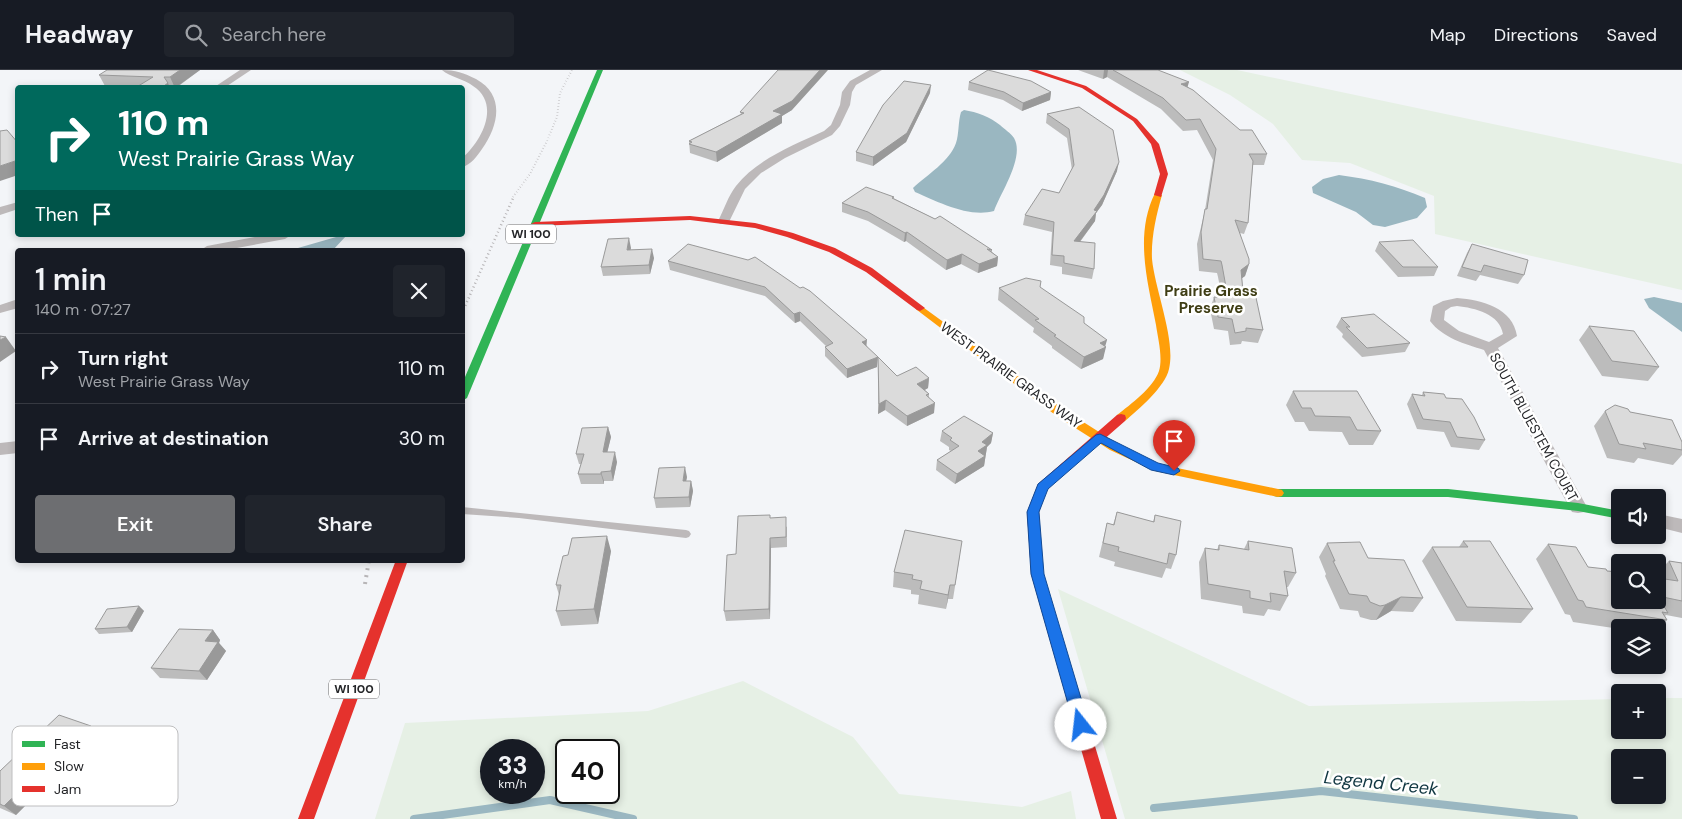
<!DOCTYPE html>
<meta charset="utf-8">
<style>
:root{--surface:#171b24;--page:#20242c;--text:#f1f3f6;--muted:#9ea1a6;--line:#363941;--accent:#6d6e71}
body{margin:0;font-family:"DM Sans",sans-serif;background:var(--page);color:var(--text);height:100vh;display:flex;flex-direction:column;font-size:19px;white-space:nowrap}
*{box-sizing:border-box;margin:0}
p{font-size:16px;color:var(--muted)}
.icon{flex:none;width:28px;height:28px;fill:none;stroke:currentColor;stroke-width:2;stroke-linecap:round;stroke-linejoin:round}
.map{position:relative;flex:1;overflow:hidden}
.panel{position:absolute;left:15px;top:178px;width:450px;height:315px;display:flex;flex-direction:column;background:var(--surface);border-radius:5px;box-shadow:0 2px 8px #0003}
.panel>*{flex:none}
.top-card{position:absolute;left:15px;top:15px;width:450px;height:152px;border-radius:5px;box-shadow:0 2px 8px #0003;background:#00695c;color:#fff;overflow:hidden}
.tools{position:absolute;left:1611px;top:419px;display:grid;gap:10px}
.tools a{display:grid;place-items:center;width:55px;height:55px;border-radius:5px;background:var(--surface);box-shadow:0 2px 8px #0003;font-size:25px}
.speed{position:absolute;left:480px;top:669px;display:flex;gap:10px;font-size:25px;font-weight:700;text-align:center}
.speed>*{display:grid;place-content:center;width:65px;height:65px;border-radius:50%;background:var(--surface);box-shadow:0 2px 8px #0003;line-height:1}
.speed small{font-size:12px;font-weight:400}
.speed .limit{border:2px solid #111;border-radius:8px;background:#fff;color:#111}
.pin{position:absolute;display:grid;place-items:center;width:42px;height:42px;color:#fff;margin:-51px -21px;border-radius:50% 50% 50% 0;rotate:-45deg;box-shadow:0 0 5px #0007}
.pin .icon{rotate:45deg}
.me{position:absolute;width:55px;margin:-28px;rotate:344deg;stroke-linejoin:round;filter:drop-shadow(0 0 4px #0008)}
.turn{display:flex;align-items:center;gap:18px;height:105px;padding:0 20px;font-size:22px}
.turn .icon{width:65px;height:65px;stroke-width:2.5}
.turn b{display:block;font-size:35px;line-height:42px}
.then{display:flex;align-items:center;height:48px;padding:0 20px;background:#0003;gap:10px;font-size:19px}
.round{display:grid;place-items:center;flex:none;width:52px;height:52px;border-radius:5px;background:var(--page)}
.summary{display:flex;align-items:center;justify-content:space-between;height:85px;padding:0 20px}
h1{font-size:30px;font-weight:600;line-height:38px}
.cta{display:flex;gap:10px;margin-top:auto;padding:10px 20px}
.cta a{flex:1;height:58px;border-radius:5px;background:var(--accent);color:#fff;font-size:20px;font-weight:600;line-height:58px;text-align:center}
.cta a+a{background:var(--page);color:var(--text)}
ul{padding:0;list-style:none}
li{display:flex;align-items:center;gap:15px;height:70px;padding:0 20px;border-top:1px solid var(--line)}
li div{flex:1}
li b{display:block;font-size:19px}
li em{font-style:normal}
header{display:flex;align-items:center;gap:30px;box-sizing:border-box;height:70px;padding:0 25px;background:var(--surface);border-bottom:1px solid var(--line)}
header strong{font-size:24px}
nav{display:flex;gap:28px;margin-inline-start:auto;font-size:18px}
.search{width:350px;height:45px;background:var(--page);display:flex;align-items:center;gap:12px;box-sizing:border-box;padding:0 18px;border-radius:5px;color:var(--muted);font-size:19px}
.map>svg:first-child{display:block}
</style>
<header>
<strong>Headway</strong>
<div class="search"><svg class="icon" aria-label="search" viewBox="0 0 24 24"><circle cx="10" cy="10" r="6"/><path d="M15 15l6 6"/></svg>Search here</div>
<nav><a>Map</a><a>Directions</a><a>Saved</a></nav>
</header>
<div class="map">
<svg width="1682" height="749" viewBox="0 0 1682 749">
<rect width="100%" height="100%" fill="#f3f5f8"/>
<path fill="#e6f0e5" fill-rule="evenodd" d="M1180,0H1237L1682,94V220L1435,164L1434,126L1350,93L1302,90L1273,54L1230,25Z
M1058,519L1309,636L1620,629V660H1658V628H1682V749H1125ZM1620,688H1658V725H1620Z
M743,611L853,667L899,724L1022,737L1071,721L1076,749H375L405,653L648,641ZM491,680H534V722H491ZM566,680H609V722H566Z"/>
<path fill="#9ab7c1" d="M964,40C977,42 990,47 1000,55C1004,59 1011,63 1014,68C1025,87 1001,122 994,141C969,148 938,132 915,122L913,118C927,105 950,91 956,73C959,64 958,52 961,42Z
M1339,105C1370,109 1397,116 1425,128L1427,137L1417,148L1385,157L1373,155L1356,142L1313,123L1312,117L1323,109Z
M343,165H347L333,180H291Z
M1654,227L1682,233V262L1649,238L1644,229Z"/>
<g fill="none" stroke-linecap="round" stroke-linejoin="round">
<path stroke="#9ab7c1" stroke-width="8" d="M1154,738L1321,721L1574,749
M414,749L550,730L633,749"/>
<path stroke="#b7b5b7" stroke-width="2" stroke-dasharray="0.5 2.5" stroke-linecap="butt" d="M513,127L530,104L547,71L557,47L560,23L572,0"/>
<path stroke="#b7b5b7" stroke-width="2.5" stroke-dasharray="1 3" stroke-linecap="butt" d="M462,243L514,126"/>
<path stroke="#b7b5b7" stroke-width="4" stroke-dasharray="2 5" stroke-linecap="butt" d="M365,514L369,490"/>
<path fill="#bdb9ba" fill-rule="evenodd" d="M462,437L686,460L689,461L691,464L689,467L686,468L519,448L462,444Z"/>
<path fill="#bdb9ba" fill-rule="evenodd" d="M240,0H251L224,18H213Z
M442,0C455,0 464,3 476,9C505,25 499,55 482,79C477,86 471,95 462,97V88C482,71 501,34 473,16C464,9 450,7 442,0Z
M870,0H882L856,15L852,22L850,35L840,56L832,65L785,88L761,103L745,119L728,154H720L718,151C724,140 728,126 736,116C757,89 794,75 824,61L831,55L840,35L842,22L850,11Z
M18,132V139L0,145V137Z
M266,165H291L285,169L226,180H201L207,176Z
M1457,228C1482,230 1513,238 1517,266L1498,278L1587,437L1584,442L1578,443L1572,442L1484,280C1465,274 1443,268 1430,251L1433,236L1443,231ZM1457,236C1475,238 1500,244 1503,264L1489,272L1459,261L1444,250L1445,241L1451,237Z
M18,229V238L0,243V235Z
M18,371V383L0,385V373Z
M1658,444L1682,449V463L1658,457Z"/>
<path fill="#30b455" fill-rule="evenodd" d="M597,0H603L467,328L462,331V314Z
M1278,419H1448L1578,433L1620,441V449L1578,441L1448,427H1278L1274,426L1272,423L1274,420Z"/>
<path fill="#ff9f0a" fill-rule="evenodd" d="M1155,123L1162,125C1156,146 1151,168 1152,189C1155,220 1176,270 1169,299C1165,317 1139,339 1125,351H1117L1116,348L1117,345C1131,334 1153,318 1159,301C1163,287 1158,269 1156,255C1148,212 1134,166 1155,123Z
M920,235L1066,341L1118,374L1158,394L1278,419L1282,420L1284,423L1282,426L1278,427L1155,401L1110,380L1058,347L917,240L915,238Z"/>
<path fill="#e5322d" fill-rule="evenodd" d="M1028,0H1037L1086,16L1137,49L1159,74L1168,104L1161,127L1154,125L1160,104L1151,74L1133,51L1082,18Z
M690,146L755,153L793,163L835,178L872,198L925,238L920,241L917,240L866,202L829,182L787,167L755,158L690,150L535,156L531,154L535,152Z
M1121,344L1125,345L1126,348L1125,351L1047,419L1039,442L1043,504L1117,749H1101L1031,504L1027,442L1038,414L1117,345Z
M396,490H408L314,749H298Z"/>
</g>
<path fill="#bcbcbc" d="M200,0L176,18H135L137,17L105,16L99,5Z
M1078,0H1158L1188,17L1267,84L1264,95H1253L1248,153L1244,164L1240,163L1249,194L1245,206L1242,208L1243,222L1263,260L1258,273L1242,271L1241,274L1230,275L1228,261L1214,259L1210,239L1214,227L1222,228L1218,207L1217,203L1199,201L1197,174L1205,140L1213,90L1197,60L1183,61L1161,39L1107,7L1103,9Z
M969,12L1051,22L1050,30L1022,41L1003,30L968,20Z
M930,23L906,72L873,96L856,91V82Z
M1079,37L1117,101L1102,135L1096,143L1095,151L1080,172L1094,199L1092,209L1062,204V197L1050,195L1052,162L1023,155L1025,145L1059,123L1072,100L1067,68L1046,53L1047,44Z
M792,40L782,46V53L717,92L690,83L689,71L741,44L740,42Z
M894,127L893,128L935,149L992,180V182L998,187L997,196L978,203L961,194L946,200L906,171L904,172L868,151L842,142V133Z
M1379,172L1438,197L1434,206L1398,207L1375,181Z
M1472,174L1524,205L1518,214L1480,205L1476,211L1457,206L1467,183Z
M631,178L630,180L654,188L650,204L603,206L601,197Z
M748,190L867,276L877,297L847,308L825,286V277L826,276L800,251L795,253L765,226L670,200L668,191Z
M1040,217L1084,253L1105,276L1103,289L1081,299L1052,278V276L1033,262L1034,258L998,230L999,218Z
M1341,248L1410,273L1405,282L1362,287L1342,267L1343,264L1336,257Z
M1589,256L1659,297L1648,311L1602,306L1579,270Z
M878,287L897,306L929,308L928,318L925,320L929,324V327L934,343L907,356L885,340L878,344Z
M1293,321L1381,361L1373,375H1349L1342,362L1309,361L1304,352H1295L1286,335Z
M1423,322L1446,328L1485,370L1479,380L1451,377L1444,362L1417,359L1407,334L1412,324L1422,325Z
M1605,341L1630,342L1682,372V385L1673,395L1638,388L1634,393L1607,388L1594,356Z
M608,357L611,367L607,382L617,392L613,411H604V414H581L578,404L581,394H579L576,384Z
M942,361L993,363L991,373L987,377L984,396L955,414L936,400L937,390L951,381L949,380V377L940,371Z
M687,407L686,411H691L693,421L690,437L656,438L654,428Z
M1117,442L1153,452L1155,445L1176,485L1171,499L1166,498L1162,508L1114,496L1115,492L1099,487L1107,453L1113,455Z
M771,448L787,457V477L771,478L770,549L726,551L724,541L736,484Z
M1248,471L1296,503L1288,517H1286L1288,526L1280,541L1268,539L1264,546L1243,543L1242,536L1201,529L1199,492L1205,478L1217,480L1219,475L1244,479Z
M1463,471L1533,539L1521,553L1456,551L1422,491L1432,477H1459Z
M1327,473L1368,488L1423,528L1413,542L1391,541L1376,550H1371L1360,547L1358,541L1340,539L1325,506L1326,504L1319,487Z
M1548,474L1588,497L1607,501L1658,530V502L1669,491L1682,493V548L1666,545L1665,546L1667,550L1658,560V558H1620V559L1573,552L1570,545L1565,544L1536,489Z
M611,481L598,554L561,556L556,541L559,525L556,515L568,485Z
M960,485L953,529H948L946,539L918,534L919,525L911,524V520L893,517L894,502Z
M139,536L144,541L132,562L99,564L95,559Z
M213,560L220,570L219,573L226,581L207,610L160,608L151,598Z
M91,656L101,666L77,689L73,688L16,745L0,738V701Z"/>
<path fill="#999" d="M180,0H200L175,18L170,7Z
M820,0H828L792,40L782,46V53L717,92L716,82L773,41Z
M1104,0H1108L1107,7L1103,9Z
M1189,12L1186,22L1181,14Z
M168,13L170,18H161Z
M931,15L930,23L906,72L873,96V87Z
M1051,22L1050,30L1022,41L1023,33Z
M18,90V105L0,111V96Z
M1119,92L1117,101L1102,135L1096,143L1095,151L1072,182L1074,171L1094,140Z
M907,162L906,171L904,172L905,163Z
M629,168L631,178L628,189L627,180Z
M652,179L654,188L650,204L649,195Z
M962,184L961,194L946,200L947,190Z
M998,187L997,196L978,203L979,194Z
M1249,194L1245,206L1237,212L1241,200Z
M800,242V251L795,253L794,244Z
M6,267L16,281L0,292V270Z
M867,270L866,280L862,272Z
M1107,270L1105,277H1106L1103,289L1081,299L1084,287L1100,273Z
M878,287L877,297L847,308V299Z
M929,308L928,318L917,324V314Z
M886,330L885,340L878,344L879,334Z
M935,333L934,343L907,356V346Z
M608,357L611,367L605,392L603,382Z
M993,363L991,373L987,377L984,396L955,414L957,404L978,381L982,372Z
M615,382L617,392L613,411L611,401Z
M685,397L687,407L684,421L683,411Z
M601,402L604,411V414L601,404Z
M691,411L693,421L690,437L689,427Z
M607,466L611,481L598,554L594,539Z
M770,468L771,478L770,549L769,539Z
M950,515L948,529L946,539L948,525Z
M1401,527L1391,541L1376,550L1385,535Z
M139,536L144,541L132,562L127,557Z
M213,560L220,570L219,573L226,581L207,610L199,601L205,571Z
M91,656L101,666L77,689L67,680Z
M63,678L73,688L16,745L4,736Z"/>
<path fill="#dbdbdb" stroke="#999" d="M107,0H180L170,7H164L168,13L161,18H135L153,7L99,5Z
M778,0H820L792,31L773,41L782,44L716,82L689,74L692,72L689,71L744,43L740,42Z
M988,0L1031,11L1051,22L1023,33L1004,22L969,12Z
M1113,0H1158L1189,12L1181,14L1193,20L1240,60H1252L1267,84H1249L1253,91L1248,153L1235,150L1249,189V194L1241,200L1243,222L1255,223L1263,260L1246,258V261L1235,263L1232,249L1218,247L1214,227L1228,228L1222,195L1221,191L1203,189L1201,162L1205,139H1207L1216,79L1200,49L1186,50L1163,28Z
M904,11L931,15L907,63L873,87L856,82L883,35Z
M1079,37L1113,60L1119,92L1104,125L1094,140L1097,141L1074,171L1095,173L1094,199L1064,193V186L1052,185L1054,152L1025,145L1042,119L1059,123L1074,95L1069,59L1047,44Z
M7,60L18,73V90L0,96V61Z
M866,117L894,127L892,128L935,149L940,146L992,180L987,179L998,187L979,194L962,184L947,190L907,162L905,163L868,142L842,133Z
M629,168L627,180L652,179L649,195L601,197L608,169Z
M1413,170L1438,197H1403L1379,172Z
M688,174L748,190L755,187L800,218L803,217L810,221L867,270L862,272L878,287L847,299L825,277L833,273L800,242L794,244L765,217L668,191Z
M1472,174L1528,190L1524,205L1484,195L1481,202L1462,197Z
M1026,208L1041,211L1040,217L1084,247V253L1107,270L1100,273L1106,277L1084,287L1054,266L1056,265L1035,250L1039,249L999,218Z
M1374,244L1410,273L1367,278L1346,257H1350L1341,248Z
M1589,256L1634,261L1659,297L1612,291Z
M0,266L6,267L0,270Z
M878,287L897,306L916,297L929,308L917,314L929,324L926,325L935,333L907,346L886,330L879,334Z
M1293,321H1357L1381,361L1357,360L1350,347L1315,346L1311,338H1302Z
M1423,322L1444,324L1446,328L1462,329L1474,347L1485,370L1457,367L1450,352L1423,349L1412,324L1425,326Z
M1615,335L1628,339L1630,342L1672,350L1682,372V380L1643,373L1646,379L1619,374L1605,341Z
M964,346L993,363L982,372L987,375L978,381L985,386L957,404L937,390L959,376L950,370L952,368L942,361Z
M608,357L603,382H615L611,401L601,402V404H578L584,384H576L582,358Z
M685,397L683,411H691L689,427L654,428L659,398Z
M1117,442L1154,452L1155,445L1181,451L1176,485L1169,483L1167,494L1118,481L1119,477L1103,473L1107,453L1114,455Z
M770,445V448L786,447V467L770,468L769,539L724,541L727,485L736,484L738,446Z
M905,460L962,471L955,515H950L948,525L920,519L922,511L912,509L913,505L894,502Z
M607,466L594,539L556,541L561,515H556L563,486L568,485L572,468Z
M1248,471L1292,478L1296,503L1284,501L1288,526L1270,523L1271,532L1250,528V521L1208,514L1205,478L1219,480V475L1249,480Z
M1463,471H1490L1533,539L1467,537L1432,477H1468Z
M1360,472L1368,488L1404,490L1423,528L1401,527L1385,535L1380,536L1370,532L1367,526L1349,524L1333,491H1335L1327,473Z
M1548,474L1576,477L1588,497L1606,499L1607,501L1620,502V530H1658V508L1678,511L1669,491L1682,493V531L1658,526L1668,543L1662,542L1667,550L1586,537L1583,531L1578,530Z
M139,536L127,557L95,559L107,539Z
M179,559L213,560L205,571L218,572L199,601L151,598Z
M59,645L91,656L67,680L63,678L4,736L0,734V701Z"/>
<path fill="#1a73e8" stroke="#114b97" d="M1100,364L1158,393L1178,398L1180,401L1174,405L1151,400L1101,373L1048,419L1039,442L1044,504L1089,655L1087,660L1081,662L1076,660L1074,655L1031,504L1027,442L1038,414L1096,365Z"/>
<g text-anchor="middle" stroke-width="5" stroke-linejoin="round" paint-order="stroke">
<g fill="#fff" stroke="#666769" stroke-width="1">
<rect x="506" y="154.5" width="50" height="19" rx="4"/>
<rect x="329" y="609.5" width="50" height="19" rx="4"/>
</g>
<g font-size="12" font-weight="bold" fill="#252629">
<text x="531" y="168">WI 100</text>
<text x="354" y="623">WI 100</text>
</g>
<g font-size="14" fill="#252629" stroke="#fff">
<text transform="translate(1011 305) rotate(36)" y="5">WEST PRAIRIE GRASS WAY</text>
<text transform="translate(1534 357) rotate(61)" y="5">SOUTH BLUESTEM COURT</text>
</g>
<g font-size="15" font-weight="bold" fill="#3f3e15" stroke="#fff">
<text x="1211" y="226">Prairie Grass<tspan x="1211" dy="17">Preserve</tspan></text>
</g>
<g font-size="18" font-style="italic" fill="#103641" stroke="#fff">
<text transform="translate(1381 713) rotate(6)" y="6">Legend Creek</text>
</g>
</g>
<rect x="12" y="656" width="166" height="80" rx="8" fill="#fff" stroke="#bebebf" stroke-width="1"/>
<rect x="22" y="671" width="23" height="6" fill="#30b455"/>
<rect x="22" y="693" width="23" height="7" fill="#ff9f0a"/>
<rect x="22" y="716" width="23" height="6" fill="#e5322d"/>
<g font-size="14" fill="#252629">
<text x="54" y="679">Fast</text>
<text x="54" y="701">Slow</text>
<text x="54" y="724">Jam</text>
</g>
</svg>
<div class="tools">
<a><svg class="icon" aria-label="sound" viewBox="0 0 24 24"><path d="M4 9h4l5-4v14l-5-4H4zM17 9q2 3 0 6"/></svg></a>
<a><svg class="icon" aria-label="search" viewBox="0 0 24 24"><circle cx="10" cy="10" r="6"/><path d="M15 15l6 6"/></svg></a>
<a><svg class="icon" aria-label="layers" viewBox="0 0 24 24"><path d="M12 4l9 5-9 5-9-5zM3 14l9 5 9-5"/></svg></a>
<a>+</a>
<a>−</a>
</div>
<div class="speed"><div>33<small>km/h</small></div><div class="limit">40</div></div>
<div class="pin" style="left:1174px;top:401px;background:#d93025"><svg class="icon" aria-label="arrive" viewBox="0 0 24 24"><path d="M6 21V4h12l-3 4 3 4H6"/></svg></div>
<svg class="me" style="left:1081px;top:655px" viewBox="-20 -20 40 40"><circle r="19" fill="#fff"/><path d="M0-13L10 11 0 6-10 11z" fill="#1a73e8"/></svg>
<div class="top-card">
<div class="turn"><svg class="icon" aria-label="right" viewBox="0 0 24 24"><path d="M7 20v-9h11M14 6l5 5-5 5"/></svg><div><b>110 m</b>West Prairie Grass Way</div></div>
<div class="then">Then<svg class="icon" aria-label="arrive" viewBox="0 0 24 24"><path d="M6 21V4h12l-3 4 3 4H6"/></svg></div>
</div>
<section class="panel">
<div class="summary"><div><h1>1 min</h1><p>140 m · 07:27</p></div><a class="round"><svg class="icon" aria-label="close" viewBox="0 0 24 24"><path d="M6 6l12 12M18 6L6 18"/></svg></a></div>
<ul>
<li><svg class="icon" aria-label="right" viewBox="0 0 24 24"><path d="M7 20v-9h11M14 6l5 5-5 5"/></svg><div><b>Turn right</b><p>West Prairie Grass Way</p></div><em>110 m</em></li>
<li><svg class="icon" aria-label="arrive" viewBox="0 0 24 24"><path d="M6 21V4h12l-3 4 3 4H6"/></svg><div><b>Arrive at destination</b></div><em>30 m</em></li>
</ul>
<div class="cta"><a>Exit</a><a>Share</a></div>
</section>
</div>
